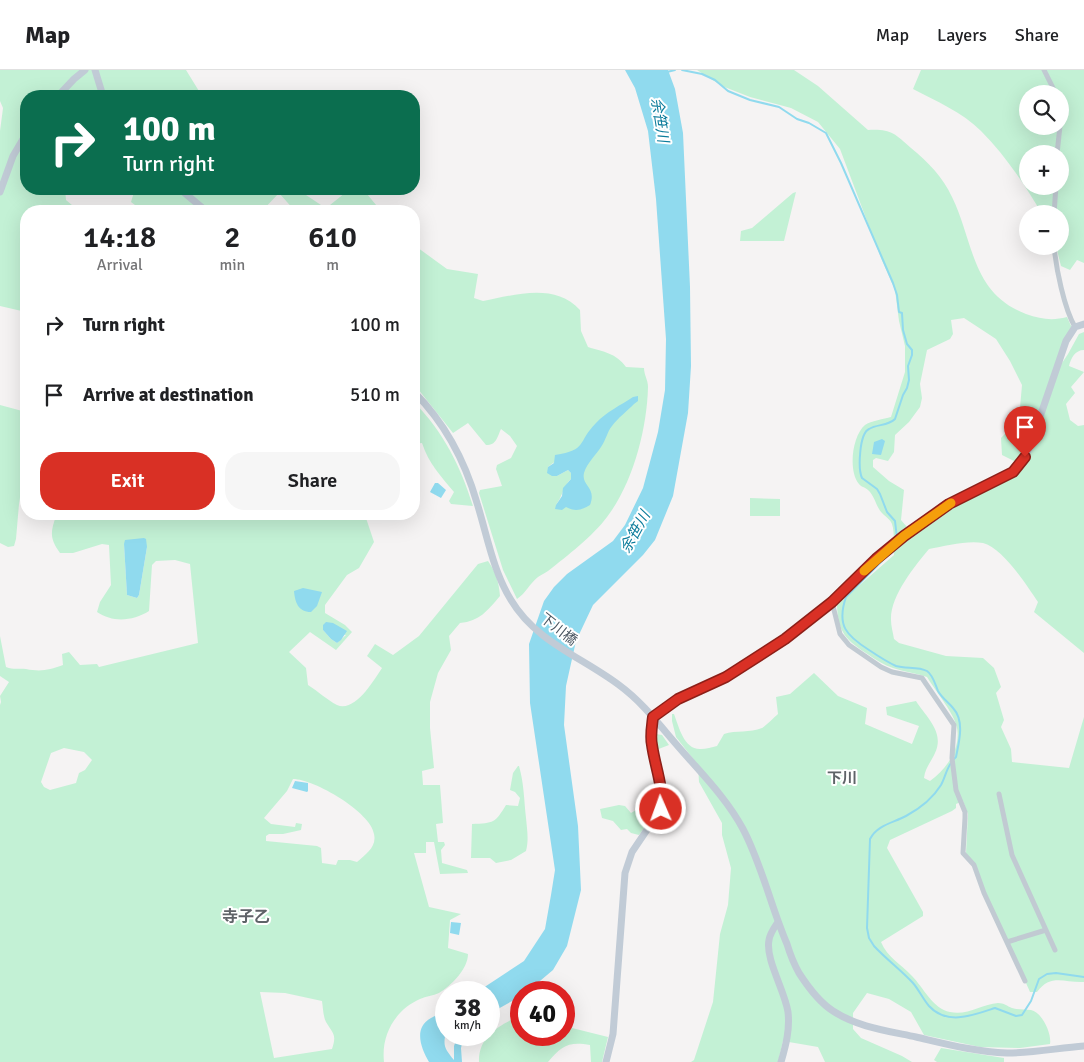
<!DOCTYPE html>
<meta charset="utf-8">
<style>
:root{--surface:#fff;--page:#f6f6f6;--text:#202124;--muted:#757577;--line:#e0e0e0;--accent:#d93025}
body{margin:0;font-family:Signika,"Noto Sans JP",sans-serif;background:var(--page);color:var(--text);height:100vh;display:flex;flex-direction:column;font-size:19px;white-space:nowrap}
*{box-sizing:border-box;margin:0}
p{font-size:16px;color:var(--muted)}
.icon{flex:none;width:28px;height:28px;fill:none;stroke:currentColor;stroke-width:2;stroke-linecap:round;stroke-linejoin:round}
.map{position:relative;flex:1;overflow:hidden}
.side{position:absolute;left:20px;top:135px;width:400px;height:315px;display:flex;flex-direction:column;background:var(--surface);border-radius:20px;box-shadow:0 5px 20px #0002}
.side>*{flex:none}
.hud{position:absolute;left:20px;top:20px;width:400px;height:105px;border-radius:20px;box-shadow:0 5px 20px #0002;background:#0b6e4f;color:#fff;overflow:hidden}
.buttons{position:absolute;left:1019px;top:15px;display:grid;gap:10px}
.buttons a{display:grid;place-items:center;width:50px;height:50px;border-radius:50%;background:var(--surface);box-shadow:0 5px 20px #0002;font-size:25px}
.speed{position:absolute;left:435px;top:911px;display:flex;gap:10px;font-size:25px;font-weight:700;text-align:center}
.speed>*{display:grid;place-content:center;width:65px;height:65px;border-radius:50%;background:var(--surface);box-shadow:0 5px 20px #0002;line-height:1}
.speed small{font-size:12px;font-weight:400}
.speed .limit{border:8px solid #d22;background:#fff;color:#111}
.pin{position:absolute;display:grid;place-items:center;width:42px;height:42px;color:#fff;margin:-51px -21px;border-radius:50% 50% 50% 0;rotate:-45deg;box-shadow:0 0 5px #0007}
.pin .icon{rotate:45deg}
.me{position:absolute;width:55px;margin:-28px;rotate:358deg;stroke-linejoin:round;filter:drop-shadow(0 0 4px #0008)}
.turn{display:flex;align-items:center;gap:18px;height:105px;padding:0 20px;font-size:22px}
.turn .icon{width:65px;height:65px;stroke-width:2.5}
.turn b{display:block;font-size:35px;line-height:42px}
.eta{display:flex;justify-content:space-evenly;align-items:center;height:85px;text-align:center}
.eta b{font-size:30px;font-weight:600;line-height:35px}
.button{display:flex;gap:10px;margin-top:auto;padding:10px 20px}
.button a{flex:1;height:58px;border-radius:20px;background:var(--accent);color:#fff;font-size:20px;font-weight:600;line-height:58px;text-align:center}
.button a+a{background:var(--page);color:var(--text)}
ul{padding:0;list-style:none}
li{display:flex;align-items:center;gap:15px;height:70px;padding:0 20px}
li div{flex:1}
li b{display:block;font-size:19px}
li em{font-style:normal}
header{display:flex;align-items:center;gap:30px;box-sizing:border-box;height:70px;padding:0 25px;background:var(--surface);border-bottom:1px solid var(--line)}
header strong{font-size:24px}
nav{display:flex;gap:28px;margin-inline-start:auto;font-size:18px}
.map>svg:first-child{display:block}
</style>
<header>
<strong>Map</strong>
<nav><a>Map</a><a>Layers</a><a>Share</a></nav>
</header>
<div class="map">
<svg width="1084" height="992" viewBox="0 0 1084 992">
<rect width="100%" height="100%" fill="#f5f3f3"/>
<path fill="#c3f1d5" fill-rule="evenodd" d="M0,0H186L202,26H26V119H65L66,130L79,141H26V242L0,236V61L3,38L0,31Z
M697,0H794L818,16L868,60C891,59 894,63 911,78C928,92 943,107 952,127C974,172 971,223 1026,244C1041,249 1052,251 1067,247L1072,258L1062,293L1068,284L1079,264L1084,262V280C1075,280 1071,288 1069,296L1084,302L1071,317L1075,323L1066,334L1070,350L1078,356L1084,355V583L1034,542L1038,532C1027,516 1003,478 983,473C968,470 945,476 929,479C915,496 890,526 891,550C891,556 893,563 894,569L899,573L946,586L983,588L994,598L1001,617L996,623L1004,650L1001,657L1011,679L1012,692L1069,698L1084,647V912C1064,913 1051,903 1037,922H1030L972,791L966,783L968,744L963,731L956,734V738L952,741L890,770L887,778L923,842V846L881,872C887,887 901,894 912,906C923,917 933,939 950,942C967,946 982,934 998,933C1004,933 1007,936 1012,938C1018,940 1025,939 1031,940C1042,942 1052,964 1050,974L1020,978L980,977L924,965L911,942L889,929L867,923L853,943V959L861,968L902,986L912,992H825L818,977L783,971L778,992H691L694,990L713,932L720,864L728,835L731,798L722,765V753L699,712L698,695L676,667L672,651V644H674C679,657 684,680 701,679C706,679 712,677 717,676L724,664C736,660 750,663 762,658C767,655 773,648 778,644L776,627L790,624L814,603L838,626L867,638L865,654L912,674L919,656L887,645L886,637L916,631C926,647 945,662 935,683C931,692 925,698 924,708L930,711C947,699 963,676 956,654C952,641 935,620 927,607C916,603 904,602 893,598C884,595 876,590 869,585C846,570 838,563 837,535L894,485C893,476 895,463 892,454C890,449 886,447 882,443C876,437 875,426 868,420C865,417 861,417 859,414C848,401 852,366 865,355C871,351 884,349 891,347L905,302V276L899,251L895,220L881,188L840,79L818,52L791,38L750,27L722,16ZM964,248L996,269L1010,291L1022,315L1019,349L1001,368L1002,385L1016,392L1028,374L1038,370L1020,401L950,436L915,460L907,457L901,450L904,420L889,411L873,397V390L876,388L888,391L894,382L895,365L909,352L920,337L922,328L920,314L927,280L950,269L953,264L951,250Z
M921,0H1084V193L1077,190L1070,200L1061,196L1056,176H1060V144H1042C1025,115 1005,85 981,61C962,42 936,31 913,19ZM1028,24H1060V56H1028ZM1028,84H1060V116H1028Z
M135,119H300V121L324,137L330,135L350,119H356L367,124L381,141H295L279,123L262,141H143L131,132Z
M796,122L784,171H740L741,161L752,158L793,123Z
M414,175L447,199L478,204L474,228L483,231C514,225 555,212 580,240L581,261L588,277C604,282 616,283 626,297L644,298C644,305 648,310 648,317C647,359 633,413 607,447C593,466 567,486 548,501C545,503 541,505 538,507C530,513 526,523 517,529L503,500L479,423L480,420L502,416L496,399L497,395L511,388L517,376L510,366L501,359C497,367 497,375 486,375L468,353L453,363L414,314ZM584,379L582,409L556,435C562,427 564,415 571,409V403L568,400L557,406L548,397L553,393L569,388Z
M414,332C444,363 460,395 473,436L451,434L449,431L454,422C440,405 429,394 422,373L414,374Z
M0,335L26,342V409L23,410L19,434L16,469L14,476L8,477L0,473Z
M750,428L780,429V446H750Z
M62,444H361L365,445L374,472L359,498L347,505L325,535V543L345,555L352,562L336,580L310,562L289,582L306,598L308,615C318,621 327,630 337,635C355,643 374,610 382,598L367,586L375,574L393,585L419,566L478,494L488,491C496,502 499,513 500,526C487,541 480,551 460,553L449,566L451,580L438,603L430,632V658L434,698L422,701L423,715H440L443,753L436,754L438,772H444L445,775L441,780L442,793L467,800L468,803L440,804L434,772H426V783H414L429,837L461,844L450,850L448,878L468,884C468,899 451,916 439,923C433,926 426,926 420,929C395,940 381,965 384,992H0V635L1,632L0,626L9,612L0,606V566L6,597C14,600 18,598 26,599C41,602 49,600 63,595L62,584L69,582L80,595L97,594L99,597L198,573L190,494L175,490L156,491L152,495L149,541C133,551 113,553 97,542L100,532L111,515L109,475L102,474L73,483H60C50,469 50,463 56,446ZM124,474L147,477L139,525L137,528L127,525ZM323,560L346,565L337,573L331,569ZM64,678L84,682L92,690L85,700L79,703L76,713L50,720L44,717L41,712L51,683ZM293,709C314,709 371,742 374,764C377,777 366,784 357,792L350,790H338L336,795L322,793L321,778L317,776L266,771V766L269,764H283L301,760L302,754L296,753L295,757L271,754L264,748L287,721ZM260,922L285,923L322,931C323,937 323,946 326,952C333,964 337,964 332,979L274,988Z
M656,664L662,665L669,675L656,680L654,670Z
M518,696H519C524,713 524,730 526,748C527,759 529,770 526,781L511,790L496,793L490,788H471L472,754C494,753 495,753 506,735L518,736L520,728L515,722L510,720L513,703Z
M619,735L625,736L631,743L638,739L653,746L639,765L631,763L627,759L621,760L613,751L602,748L600,739Z
M521,945V965H564V956L608,967L602,992H591L590,975C569,971 561,976 548,992H479C478,966 500,955 521,945Z
M941,978L1004,988V992H937L934,990Z"/>
<path fill="#90daee" d="M625,0H668L675,19L683,63L690,217L691,296L688,343L673,426L655,470L643,485L593,535L576,571L566,616L564,655L578,756L581,820L567,876L553,900L528,921L521,922V926L489,944V922H477L524,891L545,859L551,825L555,800L530,633L529,574L544,531L554,517L567,504L613,471L625,455L643,418L658,362L665,320L666,269L656,129L648,61L635,18Z
M638,326V331L634,334C627,341 618,348 612,356C607,362 606,370 601,377C596,385 587,393 584,403C581,416 597,417 590,435C582,440 575,442 566,437L562,440L555,439L556,435L562,426L563,418L571,409V403L568,400L557,406H552L547,403L548,397L554,393L555,385C588,380 577,372 596,353C606,342 621,335 633,327Z
M882,369L885,371L881,385L872,384L874,372Z
M435,413H438L446,420L441,428L430,422Z
M144,468L146,469L147,477L139,525L137,528L127,525L124,474L125,470Z
M303,518L322,522L317,536L311,542C298,542 295,532 294,521Z
M326,552L333,553L347,561L341,570L337,573L331,569L323,560V555Z
M295,711L308,713V721L307,722L292,718Z
M451,852L461,853L459,865L450,863Z
M446,941C446,947 447,955 446,961C443,976 444,978 454,990V976L458,965H464L461,978L462,992H429C421,978 413,958 431,948C436,945 441,944 446,941Z"/>
<g fill="none" stroke-linecap="round" stroke-linejoin="round">
<path stroke="#90daee" stroke-width="2" d="M682,0L702,4L715,10L728,21L750,30L779,37L797,49L809,53L826,63L841,93L893,213L897,225L899,242L902,243L903,260L907,274L912,280V285L908,296L909,310L907,318L903,325L895,349C888,356 877,354 869,359C859,364 858,399 862,408L877,419L880,424L887,442L895,451L897,468
M667,2L675,0
M898,475L895,480L884,489L846,527C836,556 847,566 869,580C878,586 887,592 896,596C906,599 918,596 927,601C933,605 935,614 938,621C942,628 948,632 953,638C965,651 959,672 956,687L954,689
M951,693C946,700 945,708 941,715C933,728 919,739 906,746C893,753 877,755 870,769L867,858L869,868L874,876C886,889 901,900 913,913C919,920 923,929 929,936C947,956 974,945 995,938L1016,946L1022,945L1031,931L1039,909L1047,904L1056,903L1084,907"/>
<path stroke="#c1cad2" stroke-width="5" d="M1044,0L1056,24
M1057,84L1060,56
M1054,144L1056,116
M1054,176C1056,198 1064,238 1075,257
M832,532L840,564L849,575L881,597L892,602L922,608L954,655L952,688L956,720L965,742V748L963,783L974,795L984,823L1025,911
M999,724L1012,785L1055,880
M1007,872L1046,860"/>
<path stroke="#c1cbd6" stroke-width="7" d="M95,0L103,26
M58,26L74,9L85,0
M180,119L206,141
M0,122L13,86L26,64
M414,322C445,353 465,391 477,433C487,465 493,501 511,530C536,572 582,587 619,615C641,631 658,653 676,674C699,701 726,727 743,759C762,795 771,837 787,874C790,884 794,894 799,903C808,917 819,932 833,941C857,957 888,961 916,967C946,974 976,982 1007,983C1033,983 1058,978 1084,976
M778,852C774,858 770,863 769,870C765,889 785,921 788,942C790,959 786,975 781,992
M606,992L613,964L625,803L632,782L661,739V720L652,676L651,664L653,647L677,629L726,607L785,569L832,532L876,489L904,466L949,435L1013,402L1025,387L1030,376L1066,271L1075,257L1084,254"/>
</g>
<g fill="none" stroke-linecap="round" stroke-linejoin="round">
<defs>
<path id="route" d="M661,739C664,717 655,697 652,675C650,666 652,656 653,647L678,629L726,607L785,569L832,532L876,489L904,466L949,434L1013,402L1025,387"/>
</defs>
<use href="#route" stroke="#8d1f18" stroke-width="12"/>
<use href="#route" stroke="#d93025" stroke-width="9"/>
<path stroke="#f59e0b" stroke-width="9" d="M864,501L904,466L951,433"/>
</g>
<g text-anchor="middle" stroke-width="4" stroke-linejoin="round" paint-order="stroke">
<g font-size="14" fill="#4a5661" stroke="#fff">
<text transform="translate(559 559) rotate(38)" y="5">下川橋</text>
</g>
<g font-size="15" font-style="italic" fill="#0c7c9b" stroke="#fff">
<text transform="translate(660 50) rotate(81)" y="5">余笹川</text>
<text transform="translate(635 462) rotate(-61)" y="5">余笹川</text>
</g>
<g font-size="15" font-weight="bold" fill="#5f6368" stroke="#fff">
<text x="842" y="713">下川</text>
</g>
<g font-size="16" font-weight="bold" fill="#5f6368" stroke="#fff">
<text x="246" y="852">寺子乙</text>
</g>
</g>
</svg>
<div class="buttons">
<a><svg class="icon" aria-label="search" viewBox="0 0 24 24"><circle cx="10" cy="10" r="6"/><path d="M15 15l6 6"/></svg></a>
<a>+</a>
<a>−</a>
</div>
<div class="speed"><div>38<small>km/h</small></div><div class="limit">40</div></div>
<div class="pin" style="left:1025px;top:387px;background:#d93025"><svg class="icon" aria-label="arrive" viewBox="0 0 24 24"><path d="M6 21V4h12l-3 4 3 4H6"/></svg></div>
<svg class="me" style="left:661px;top:739px" viewBox="-20 -20 40 40"><circle r="17" fill="#d93025" stroke="#fff" stroke-width="3"/><path d="M0-11L8 9 0 5-8 9z" fill="#fff"/></svg>
<div class="hud">
<div class="turn"><svg class="icon" aria-label="right" viewBox="0 0 24 24"><path d="M7 20v-9h11M14 6l5 5-5 5"/></svg><div><b>100 m</b>Turn right</div></div>
</div>
<section class="side">
<div class="eta">
<div><b>14:18</b><p>Arrival</p></div>
<div><b>2</b><p>min</p></div>
<div><b>610</b><p>m</p></div>
</div>
<ul>
<li><svg class="icon" aria-label="right" viewBox="0 0 24 24"><path d="M7 20v-9h11M14 6l5 5-5 5"/></svg><div><b>Turn right</b></div><em>100 m</em></li>
<li><svg class="icon" aria-label="arrive" viewBox="0 0 24 24"><path d="M6 21V4h12l-3 4 3 4H6"/></svg><div><b>Arrive at destination</b></div><em>510 m</em></li>
</ul>
<div class="button"><a>Exit</a><a>Share</a></div>
</section>
</div>
